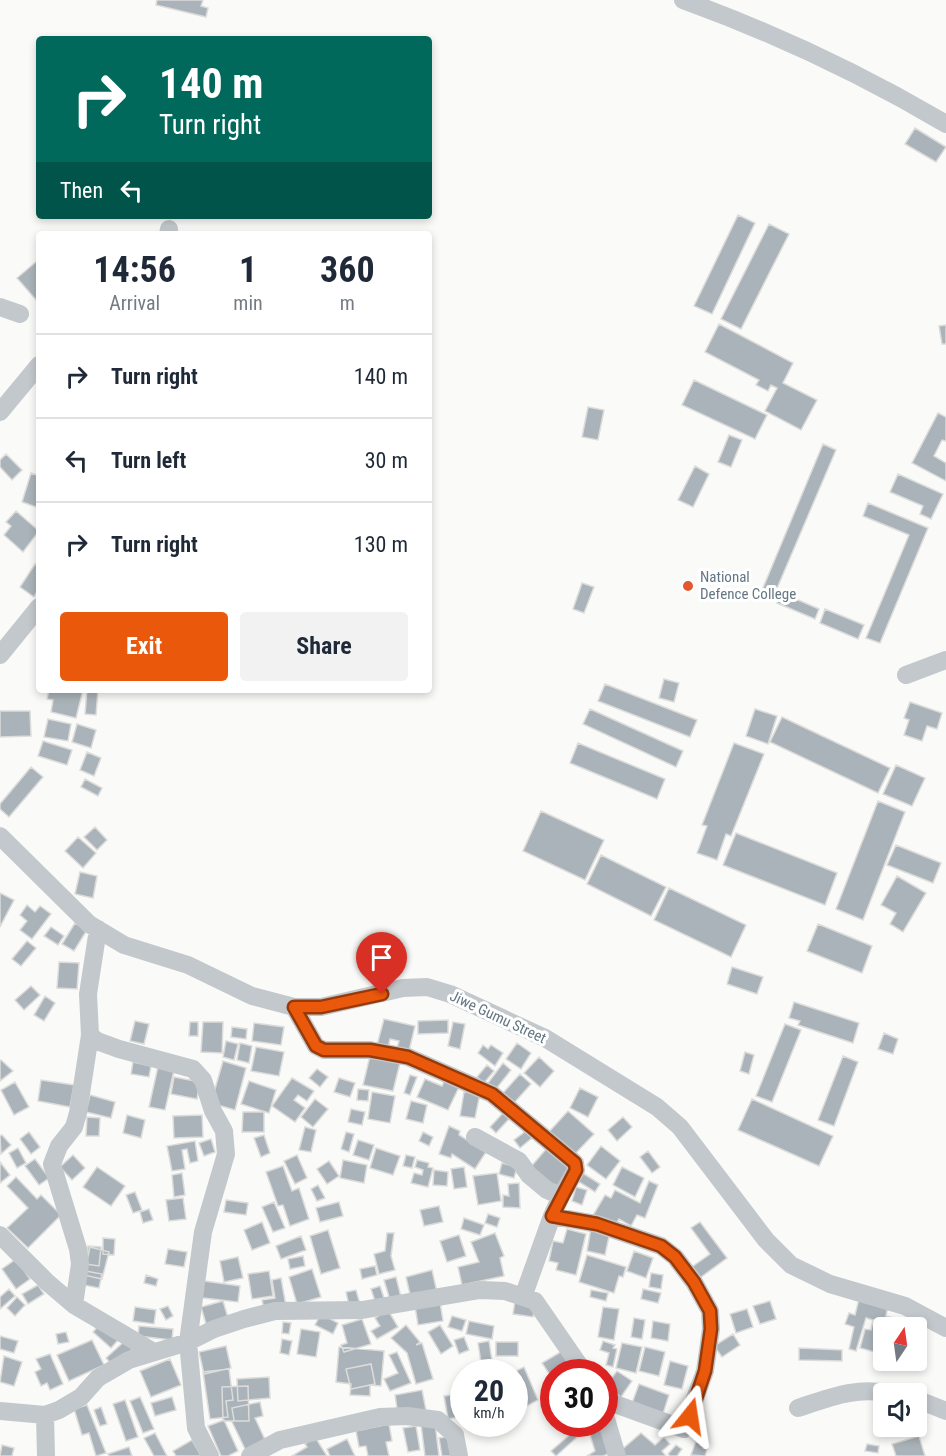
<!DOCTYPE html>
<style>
:root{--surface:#fff;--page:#f2f2f3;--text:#1f2937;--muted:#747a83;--line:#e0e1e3;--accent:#ea580c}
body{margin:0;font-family:"Roboto Condensed",sans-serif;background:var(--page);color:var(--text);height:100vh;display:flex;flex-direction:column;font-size:22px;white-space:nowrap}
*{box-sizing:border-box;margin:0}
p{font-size:20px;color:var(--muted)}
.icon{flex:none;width:33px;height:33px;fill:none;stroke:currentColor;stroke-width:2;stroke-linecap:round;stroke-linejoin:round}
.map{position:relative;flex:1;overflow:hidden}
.sheet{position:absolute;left:36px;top:231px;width:396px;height:462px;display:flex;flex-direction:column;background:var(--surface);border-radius:6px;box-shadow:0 3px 9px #0003}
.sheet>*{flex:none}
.top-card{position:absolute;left:36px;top:36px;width:396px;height:183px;border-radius:6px;box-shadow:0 3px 9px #0003;background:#00695c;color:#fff;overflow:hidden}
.needle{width:39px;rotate:13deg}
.buttons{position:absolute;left:873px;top:1317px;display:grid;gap:12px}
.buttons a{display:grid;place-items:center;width:54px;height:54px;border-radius:6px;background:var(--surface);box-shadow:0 3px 9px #0003;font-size:30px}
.speed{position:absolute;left:450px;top:1359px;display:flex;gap:12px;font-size:30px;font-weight:700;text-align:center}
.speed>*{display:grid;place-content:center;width:78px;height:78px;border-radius:50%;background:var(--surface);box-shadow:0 3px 9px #0003;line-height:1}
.speed small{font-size:15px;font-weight:400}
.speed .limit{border:9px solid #d22;background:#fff;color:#111}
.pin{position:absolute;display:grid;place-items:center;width:51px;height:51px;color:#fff;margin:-62px -26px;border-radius:50% 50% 50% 0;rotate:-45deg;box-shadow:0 0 6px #0007}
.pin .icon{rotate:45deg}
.me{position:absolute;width:66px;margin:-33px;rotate:15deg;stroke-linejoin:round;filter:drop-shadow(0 0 4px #0008)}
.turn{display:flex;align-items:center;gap:21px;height:126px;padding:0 24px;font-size:27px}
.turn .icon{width:78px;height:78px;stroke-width:2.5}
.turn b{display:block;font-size:42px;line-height:51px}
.then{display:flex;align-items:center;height:57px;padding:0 24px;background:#0003;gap:12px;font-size:22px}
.eta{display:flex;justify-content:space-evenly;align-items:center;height:102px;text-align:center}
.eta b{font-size:36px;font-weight:700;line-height:42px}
.primary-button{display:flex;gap:12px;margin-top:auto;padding:12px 24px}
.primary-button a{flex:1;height:69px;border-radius:6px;background:var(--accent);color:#fff;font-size:24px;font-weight:700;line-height:69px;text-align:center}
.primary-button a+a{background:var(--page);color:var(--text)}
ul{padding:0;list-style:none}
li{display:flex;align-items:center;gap:18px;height:84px;padding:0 24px;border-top:2px solid var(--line)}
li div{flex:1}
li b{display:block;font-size:22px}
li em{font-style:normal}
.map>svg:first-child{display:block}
</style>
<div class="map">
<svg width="946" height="1456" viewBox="0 0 946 1456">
<rect width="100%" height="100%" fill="#fafaf8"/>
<path fill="#aab3b9" stroke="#dcdcda" stroke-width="1.5" d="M157,0H203L201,6L208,8L206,17L156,5Z
M915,128L946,147L936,162L905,144Z
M738,215L755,223L712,314L694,306Z
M769,224L789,234L741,329L721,319Z
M37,261L39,299L37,301L17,278Z
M719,324L793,363L783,383L817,400L801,430L765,411L777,388L771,385L768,391L756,385L759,380L705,352Z
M946,325V344H942L939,326Z
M694,380L767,415L755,439L682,405Z
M588,407L604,410L598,440L582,437Z
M938,413L946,417V441L942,440L934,456L946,463V481L912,463Z
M729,435L742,440L731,467L718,462Z
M823,444L836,450L772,600L760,595Z
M6,454L22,470L12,480L0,467V460Z
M695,466L709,474L693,507L678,500Z
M31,473L39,476V508L22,502Z
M898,474L943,494L931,519L920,514L923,506L890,492Z
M868,503L928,528L880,643L866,638L909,535L863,516Z
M16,511L39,531L23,552L4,535L11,526L6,522Z
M35,564L39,566V588L34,597L20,587Z
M582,583L594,587L584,613L573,609Z
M782,593L819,609L815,619L777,603Z
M825,609L864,625L858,639L820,623Z
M664,679L679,683L674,702L659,698Z
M605,684L697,720L690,737L598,701Z
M49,690H83L76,718L51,712L53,700L47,699Z
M87,690H98L96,715L85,714Z
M910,702L942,713L937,729L927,726L922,741L904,735L909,720L904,718Z
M590,709L683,751L676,767L583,724Z
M755,709L777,716L768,744L746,736Z
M0,711H30L31,736L0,737Z
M782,717L890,768L878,793L770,742Z
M48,719L71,724L68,741L44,737Z
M77,724L96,730L91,748L72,742Z
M43,741L72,750L67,765L38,756Z
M578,743L665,779L657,799L570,763Z
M734,743L764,754L731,836L726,834L717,860L697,853L707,826L702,825Z
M87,752L101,758L94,776L80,770Z
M896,765L925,778L912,806L883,794Z
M31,767L43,777L9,817L0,809V804Z
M85,779L102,788L98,796L81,787Z
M878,801L905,812L863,920L836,909Z
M541,811L604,840L585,880L523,851Z
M95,827L107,840L97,850L84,837Z
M736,833L837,873L825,905L723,865Z
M78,837L96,853L83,868L65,851Z
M896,845L941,863L933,883L887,865Z
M601,855L666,887L651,916L587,884Z
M80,872L97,876L93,898L75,894Z
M897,876L926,893L903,932L890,924L896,913L881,905Z
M669,888L746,925L731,957L654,920Z
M0,893L14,900L0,927Z
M27,905L35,912L40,906L51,914L32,939L20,930L27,921L20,915Z
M75,923L87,930L74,951L62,944Z
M818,924L872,946L862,973L807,951Z
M51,927L64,936L58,945L44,936Z
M27,941L36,948L21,966L12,959Z
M59,962L79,963L77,989L57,988Z
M732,967L763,977L757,994L727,984Z
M31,986L40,995L24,1010L15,1000Z
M45,996L55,1003L44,1021L34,1015Z
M794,1002L859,1023L853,1043L798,1025L800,1021L789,1018Z
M384,1019L415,1026L409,1051L397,1048L399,1041L390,1039L388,1048L377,1045Z
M448,1020V1033L418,1034V1021Z
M135,1021L149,1024L144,1044L130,1041Z
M190,1022H198V1036H189Z
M203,1022H223L222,1053L201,1052Z
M453,1022L465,1024L460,1049L448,1046Z
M254,1023L284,1027L281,1045L252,1041Z
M785,1024L801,1030L772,1102L756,1096Z
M232,1027L247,1029L246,1039L231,1037Z
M884,1033L898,1039L893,1054L878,1049Z
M226,1041L238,1044L234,1060L223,1057Z
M240,1043L252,1046L249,1063L237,1060Z
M517,1043L531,1053L521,1069L506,1059Z
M483,1045L488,1049L491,1045L503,1053L495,1066L478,1053Z
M256,1047L284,1052L279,1076L251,1071Z
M745,1052L754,1055L749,1074L740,1071Z
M370,1056L400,1063L393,1091L363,1085Z
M843,1056L858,1062L834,1126L818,1120Z
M539,1057L554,1071L540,1087L524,1073Z
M1,1060L13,1071L0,1081V1061Z
M223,1061L246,1068L235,1110L211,1103Z
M133,1062L151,1066L149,1077L131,1074Z
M159,1062L175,1066L165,1110L149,1107Z
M503,1063L511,1070L496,1089L488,1083Z
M487,1065L494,1071L484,1083L477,1077Z
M317,1069L328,1077L320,1087L309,1078Z
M520,1074L531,1084L514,1103L503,1093Z
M410,1075L417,1077L410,1095L404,1093Z
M174,1077L200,1082L197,1099L171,1094Z
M446,1077L461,1083L448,1110L417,1097L425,1079L442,1086Z
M292,1078L314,1091L307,1101L298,1095L294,1100L305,1108L295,1122L272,1106Z
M339,1078L355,1083L350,1097L334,1092Z
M41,1080L74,1085L70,1107L38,1101Z
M249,1081L276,1090L269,1113L241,1104Z
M15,1082L29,1107L14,1115L1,1090Z
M580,1088L598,1097L588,1117L570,1108Z
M358,1089L369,1090L368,1101L357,1100Z
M372,1092L395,1096L390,1123L368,1119Z
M464,1092L480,1094L475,1118L460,1116Z
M90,1095L115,1102L111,1118L86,1112Z
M315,1099L328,1109L313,1127L301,1117Z
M752,1099L833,1136L819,1166L738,1130Z
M411,1101L427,1105L423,1123L406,1119Z
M351,1109L365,1112L362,1125L348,1122Z
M568,1111L594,1134L573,1156L548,1133Z
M243,1112H264V1132H242Z
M503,1113L509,1119L496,1133L490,1127Z
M127,1115L145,1120L141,1138L123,1133Z
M202,1115L203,1137L174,1138L173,1116Z
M87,1117L100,1118L99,1136H86Z
M623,1117L632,1127L617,1141L608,1130Z
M449,1126L460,1131L459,1135L486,1152L475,1169L452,1154L451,1158L439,1154Z
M305,1127L316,1130L311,1152L299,1150Z
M526,1131L532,1138L520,1148L514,1140Z
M29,1132L40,1147L31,1154L20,1139Z
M346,1132L354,1134L349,1152L341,1149Z
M423,1132L433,1137L429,1146L419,1141Z
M2,1135L11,1145L1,1154L0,1136Z
M264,1135L270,1153L261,1157L254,1138Z
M211,1139L215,1152L204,1156L199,1143Z
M358,1140L374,1145L369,1160L353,1155Z
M195,1141L198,1161L190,1163L187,1149L182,1150L185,1169L172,1171L167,1146Z
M601,1146L620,1161L606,1179L587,1165Z
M18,1148L26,1163L17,1168L9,1153Z
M376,1148L400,1156L393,1175L370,1168Z
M547,1148L573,1169L555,1190L529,1169Z
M648,1151L660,1167L652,1173L640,1157Z
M73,1155L85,1168L72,1180L60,1167Z
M297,1155L307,1178L295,1184L284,1161Z
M406,1155L415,1157L412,1168L403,1166Z
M35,1159L49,1178L39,1185L25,1166Z
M343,1160L367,1165L364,1183L340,1178Z
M417,1160L429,1163L428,1167L433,1168L428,1187L411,1183L414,1173L422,1175L423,1170L415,1167Z
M329,1161L339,1176L327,1184L317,1169Z
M0,1162L10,1175L0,1183Z
M502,1163L517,1167L514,1178L499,1174Z
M283,1166L292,1191L299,1188L309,1219L290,1226L283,1205L278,1206L266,1172Z
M97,1167L125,1186L111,1206L83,1187Z
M464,1167L467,1187L454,1189L451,1169Z
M622,1167L644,1178L635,1197L613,1185Z
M434,1170L448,1172L447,1186L433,1185Z
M581,1172L600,1184L595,1192L576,1180Z
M182,1173L185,1195L174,1197L172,1175Z
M497,1173L501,1201L478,1205L473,1176Z
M16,1177L37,1199L41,1195L61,1215L28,1248L7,1228L28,1208L7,1186Z
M649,1181L658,1185L645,1218L637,1215L631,1226L619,1219L613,1229L592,1217L605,1195L611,1198L615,1190L640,1203Z
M519,1183L520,1208L503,1207V1195L509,1196L508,1184Z
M318,1185L325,1198L317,1201L311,1189Z
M576,1187L587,1190L582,1205L572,1201Z
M135,1192L142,1210L133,1213L126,1195Z
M183,1198L186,1219L169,1221L166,1200Z
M226,1200L248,1203L246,1215L224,1212Z
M274,1202L285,1228L273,1232L262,1207Z
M339,1202L343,1216L320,1222L316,1208Z
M439,1206L443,1222L424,1226L420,1210Z
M149,1209L153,1220L143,1223L140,1212Z
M488,1214L500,1218L497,1227L485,1223Z
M464,1218L484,1225L480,1235L461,1229Z
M262,1222L270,1243L252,1250L244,1230Z
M700,1222L727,1258L697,1280L689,1269L710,1254L691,1228Z
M591,1228L610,1232L605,1255L587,1251Z
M567,1229L586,1234L576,1275L556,1270L558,1263L549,1261L553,1241L563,1243Z
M328,1230L340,1268L321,1274L310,1236Z
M387,1233H394L391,1256L395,1270L379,1274L374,1254L385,1251Z
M495,1233L504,1256L500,1258L504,1276L462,1285L458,1267L479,1262L471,1242Z
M459,1235L466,1256L447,1262L440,1241Z
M301,1236L306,1250L281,1259L276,1246Z
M103,1238L115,1239L114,1255L103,1254Z
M88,1246L101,1247L99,1266L86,1264Z
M90,1247L109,1252L102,1279L84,1275Z
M168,1249L187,1252L184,1267L165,1264Z
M634,1251L653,1258L646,1278L627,1271Z
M587,1255L626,1267L623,1277L619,1276L614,1293L579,1282Z
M303,1256L305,1266L290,1269L288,1259Z
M238,1257L243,1278L224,1282L220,1261Z
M16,1259L30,1279L16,1289L2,1269Z
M375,1266L377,1275L362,1279L360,1269Z
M312,1269L321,1297L297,1304L289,1277Z
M80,1270L102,1274L99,1288L78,1284Z
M432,1270L437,1292L411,1299L406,1277Z
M269,1271L273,1296L252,1299L248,1274Z
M651,1273L663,1275L661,1289L649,1287Z
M146,1275L158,1279L156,1286L144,1283Z
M396,1277L401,1297L390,1300L384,1280Z
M281,1278L286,1306L264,1309L262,1300L275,1298L272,1280Z
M197,1280L240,1286L238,1302L195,1297Z
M38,1285L44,1294L28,1304L22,1294Z
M380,1286L385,1301L376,1304L371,1289Z
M9,1289L15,1296L0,1309V1297Z
M643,1289L661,1293L658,1303L641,1299Z
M356,1290L360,1304L349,1306L346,1292Z
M591,1290L608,1293L606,1301L590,1297Z
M860,1295L889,1302L886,1316L894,1318L892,1328H884L882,1354L860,1348L865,1329L871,1330L873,1320L866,1318L856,1351L849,1349L854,1327L845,1324L849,1313L855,1315Z
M17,1297L25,1305L15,1316L7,1308Z
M223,1301L229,1321L207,1327L201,1307Z
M515,1301L535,1304L533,1317L513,1314Z
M770,1301L776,1319L760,1324L753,1306Z
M440,1302L443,1321L418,1325L415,1306Z
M168,1306L173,1316L166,1320L160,1309Z
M135,1307L156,1310L154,1324L133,1321Z
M603,1307L619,1309L614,1340L598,1337Z
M747,1309L753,1327L736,1333L730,1314Z
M388,1310L398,1327L377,1339L371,1331L380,1326L375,1318Z
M321,1314L338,1323L333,1334L315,1325Z
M452,1316L466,1320L462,1331L448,1327Z
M634,1318L645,1320L642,1339L631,1337Z
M362,1319L371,1344L344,1352L341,1345L347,1343L342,1325Z
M469,1321L494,1326L492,1339L466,1334Z
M653,1321L670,1324L668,1341L651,1338Z
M283,1322L291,1323L289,1334L282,1333Z
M101,1323L119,1339L111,1348L93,1332Z
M406,1325L420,1342L416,1345L422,1343L433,1379L416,1384L407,1353L391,1338Z
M440,1325L453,1346L441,1354L428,1332Z
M139,1326L173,1329L172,1340L138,1336Z
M301,1329L320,1332L316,1357L297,1354Z
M66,1332L69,1342L58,1344L56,1334Z
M733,1334L740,1345L722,1357L714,1346Z
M0,1336L18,1341L14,1353L0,1349Z
M464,1337L469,1350L459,1354L454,1340Z
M128,1338L135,1347L113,1366L106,1358Z
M282,1339L292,1341L289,1355L280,1353Z
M92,1340L104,1365L69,1381L57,1355Z
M489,1341L493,1367L482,1369L478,1343Z
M603,1341L615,1345L613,1348L617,1349L613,1367L606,1365L609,1353L600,1350Z
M496,1342H518V1356H496Z
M622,1343L642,1347L636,1373L616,1368Z
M226,1346L231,1368L204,1374L199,1352Z
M339,1347L384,1351L381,1386L370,1385V1396L350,1395L351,1384L336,1382Z
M645,1347L665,1352L659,1376L639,1371Z
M799,1348L842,1350V1361L799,1360Z
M564,1350L578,1372H554V1381L542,1363Z
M397,1352L411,1383L390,1391L384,1379L398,1373L389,1355Z
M50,1354L63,1384L50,1390L47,1383L41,1386L35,1372L41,1369L36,1359Z
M4,1356L22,1362L14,1386L0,1382Z
M170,1359L181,1385L151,1397L140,1371Z
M670,1361L688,1366L682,1389L664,1385Z
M371,1364L375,1384L351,1389L346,1369Z
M524,1367L538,1400L514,1413V1400L523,1394L514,1372Z
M229,1369L233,1400L226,1401L228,1417L210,1419L203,1372Z
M617,1371L632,1381L621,1397L606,1386Z
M269,1377L270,1398L238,1401L237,1379Z
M639,1384L669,1395L662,1417L631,1406Z
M248,1386L249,1421H223L222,1387Z
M422,1390L426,1410L398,1415L395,1395Z
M460,1394L464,1416L448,1419L444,1396Z
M140,1397L154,1429L143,1433L130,1401Z
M172,1397L176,1410L155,1416L151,1403Z
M125,1400L138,1437L126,1441L113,1404Z
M260,1402L263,1416L255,1418L266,1442L246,1451L232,1422L234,1420L232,1408Z
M87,1405L106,1453L96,1456L89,1433L82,1435L74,1409Z
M101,1407L107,1424L100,1426L94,1410Z
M224,1420L238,1451L228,1456H221L208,1426Z
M435,1423L439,1456H425L421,1424Z
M389,1424L392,1441L386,1442L389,1456H368L366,1446L359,1447L356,1431Z
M581,1425L585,1430L556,1456L551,1451Z
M416,1426L420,1450L408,1452L403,1428Z
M605,1427L613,1452L603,1456H587L595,1451L589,1432Z
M155,1433L167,1456H154L144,1438Z
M641,1433L655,1445L664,1437L670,1444L662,1451L666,1456H623L619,1452Z
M452,1436L455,1456H442L439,1438Z
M919,1436L925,1456H896L892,1444Z
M315,1437L327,1456H292L307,1447L305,1444Z
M347,1439L355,1456H330L327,1449Z
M192,1440L201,1456H176L173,1451Z
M696,1441L708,1446L705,1456L691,1455Z
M867,1444L879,1446L878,1453L865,1451Z
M2,1445L14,1448L12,1456H0Z
M676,1445L682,1449L677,1456H670L668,1454Z
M129,1447L132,1456H109L108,1454Z"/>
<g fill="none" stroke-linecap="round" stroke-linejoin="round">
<path stroke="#c3c8cc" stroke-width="18" d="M683,0C774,33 863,75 946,124
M168,234L169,229
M0,307L20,314
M0,412L39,365
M0,655L39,607
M906,675L946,660
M0,836L89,924L124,945L188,965L252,996L294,1007H321L403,988L427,987L450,994L545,1038L657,1107L680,1127L766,1240L791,1265L830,1284L905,1306L946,1328
M98,929L88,994L90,1035L97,1041L119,1049L193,1069L203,1080L213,1111L224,1131L226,1154L203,1232L188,1342L196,1428L210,1456
M294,1007L316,1046L324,1050H370L408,1057L492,1094L575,1163L576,1170L561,1196
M475,1137L519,1161L529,1175L547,1190L561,1196L552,1216L523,1297
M552,1216L597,1224L661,1246L675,1257L694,1282L710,1311L711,1329L705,1371L684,1429L604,1400
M0,1235L47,1282L74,1305L152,1351
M74,1305L80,1264L78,1249L52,1164L59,1146L74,1127L78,1113L90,1035
M916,1399L946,1411
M798,1408C831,1397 858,1386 892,1394
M0,1411L45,1415
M604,1412L617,1456
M46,1456L45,1415L59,1410L81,1397L98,1378L129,1360L188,1342L214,1329L244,1319L275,1311L362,1310L480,1290L505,1291L535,1301L584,1372
M250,1456L280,1440L380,1417L407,1416L438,1420L455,1435L459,1456"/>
</g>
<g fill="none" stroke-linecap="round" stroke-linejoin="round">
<defs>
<path id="route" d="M382,994L321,1007H294L316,1046L324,1050H370L408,1057L492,1094L575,1163L576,1170L552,1216L597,1224L661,1246L675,1257L694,1282L710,1311L711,1329L705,1371L690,1416"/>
</defs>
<use href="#route" stroke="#983908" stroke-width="15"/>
<use href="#route" stroke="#ea580c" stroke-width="10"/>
</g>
<circle fill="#e4572e" stroke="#fff" stroke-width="2" cx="688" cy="586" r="6"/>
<g text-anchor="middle" stroke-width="6" stroke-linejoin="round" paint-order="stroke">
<g font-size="15" fill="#657683" stroke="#fff" text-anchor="start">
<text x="700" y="582">National<tspan x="700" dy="17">Defence College</tspan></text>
</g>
<g font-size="15" fill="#657683" stroke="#fff">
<text transform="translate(498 1017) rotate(25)" y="5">Jiwe Gumu Street</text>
</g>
</g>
</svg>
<div class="buttons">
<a><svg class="needle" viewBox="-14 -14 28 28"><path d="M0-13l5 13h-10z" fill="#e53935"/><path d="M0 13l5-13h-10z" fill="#747a83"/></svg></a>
<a><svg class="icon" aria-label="sound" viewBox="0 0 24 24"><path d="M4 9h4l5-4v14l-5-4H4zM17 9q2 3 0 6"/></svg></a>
</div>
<div class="speed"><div>20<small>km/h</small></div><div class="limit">30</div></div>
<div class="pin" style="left:382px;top:994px;background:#d93025"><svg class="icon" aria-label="arrive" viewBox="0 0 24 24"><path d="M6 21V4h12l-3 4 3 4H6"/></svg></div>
<svg class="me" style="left:690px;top:1416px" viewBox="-20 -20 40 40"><path d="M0-17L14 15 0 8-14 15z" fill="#ea580c" stroke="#fff" stroke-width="4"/></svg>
<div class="top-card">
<div class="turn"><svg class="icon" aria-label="right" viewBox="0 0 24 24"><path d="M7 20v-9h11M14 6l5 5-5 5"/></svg><div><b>140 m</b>Turn right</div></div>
<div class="then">Then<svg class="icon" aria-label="left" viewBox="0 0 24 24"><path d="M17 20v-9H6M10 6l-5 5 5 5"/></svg></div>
</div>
<section class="sheet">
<div class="eta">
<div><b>14:56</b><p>Arrival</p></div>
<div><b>1</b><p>min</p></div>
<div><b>360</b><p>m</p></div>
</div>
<ul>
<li><svg class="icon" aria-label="right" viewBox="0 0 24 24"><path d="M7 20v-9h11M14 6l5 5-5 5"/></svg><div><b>Turn right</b></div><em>140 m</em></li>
<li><svg class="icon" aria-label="left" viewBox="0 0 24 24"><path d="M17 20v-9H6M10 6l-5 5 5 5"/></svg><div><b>Turn left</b></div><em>30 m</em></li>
<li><svg class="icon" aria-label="right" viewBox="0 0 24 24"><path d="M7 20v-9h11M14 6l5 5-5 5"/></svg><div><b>Turn right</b></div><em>130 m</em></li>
</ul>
<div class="primary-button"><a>Exit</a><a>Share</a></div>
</section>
</div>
